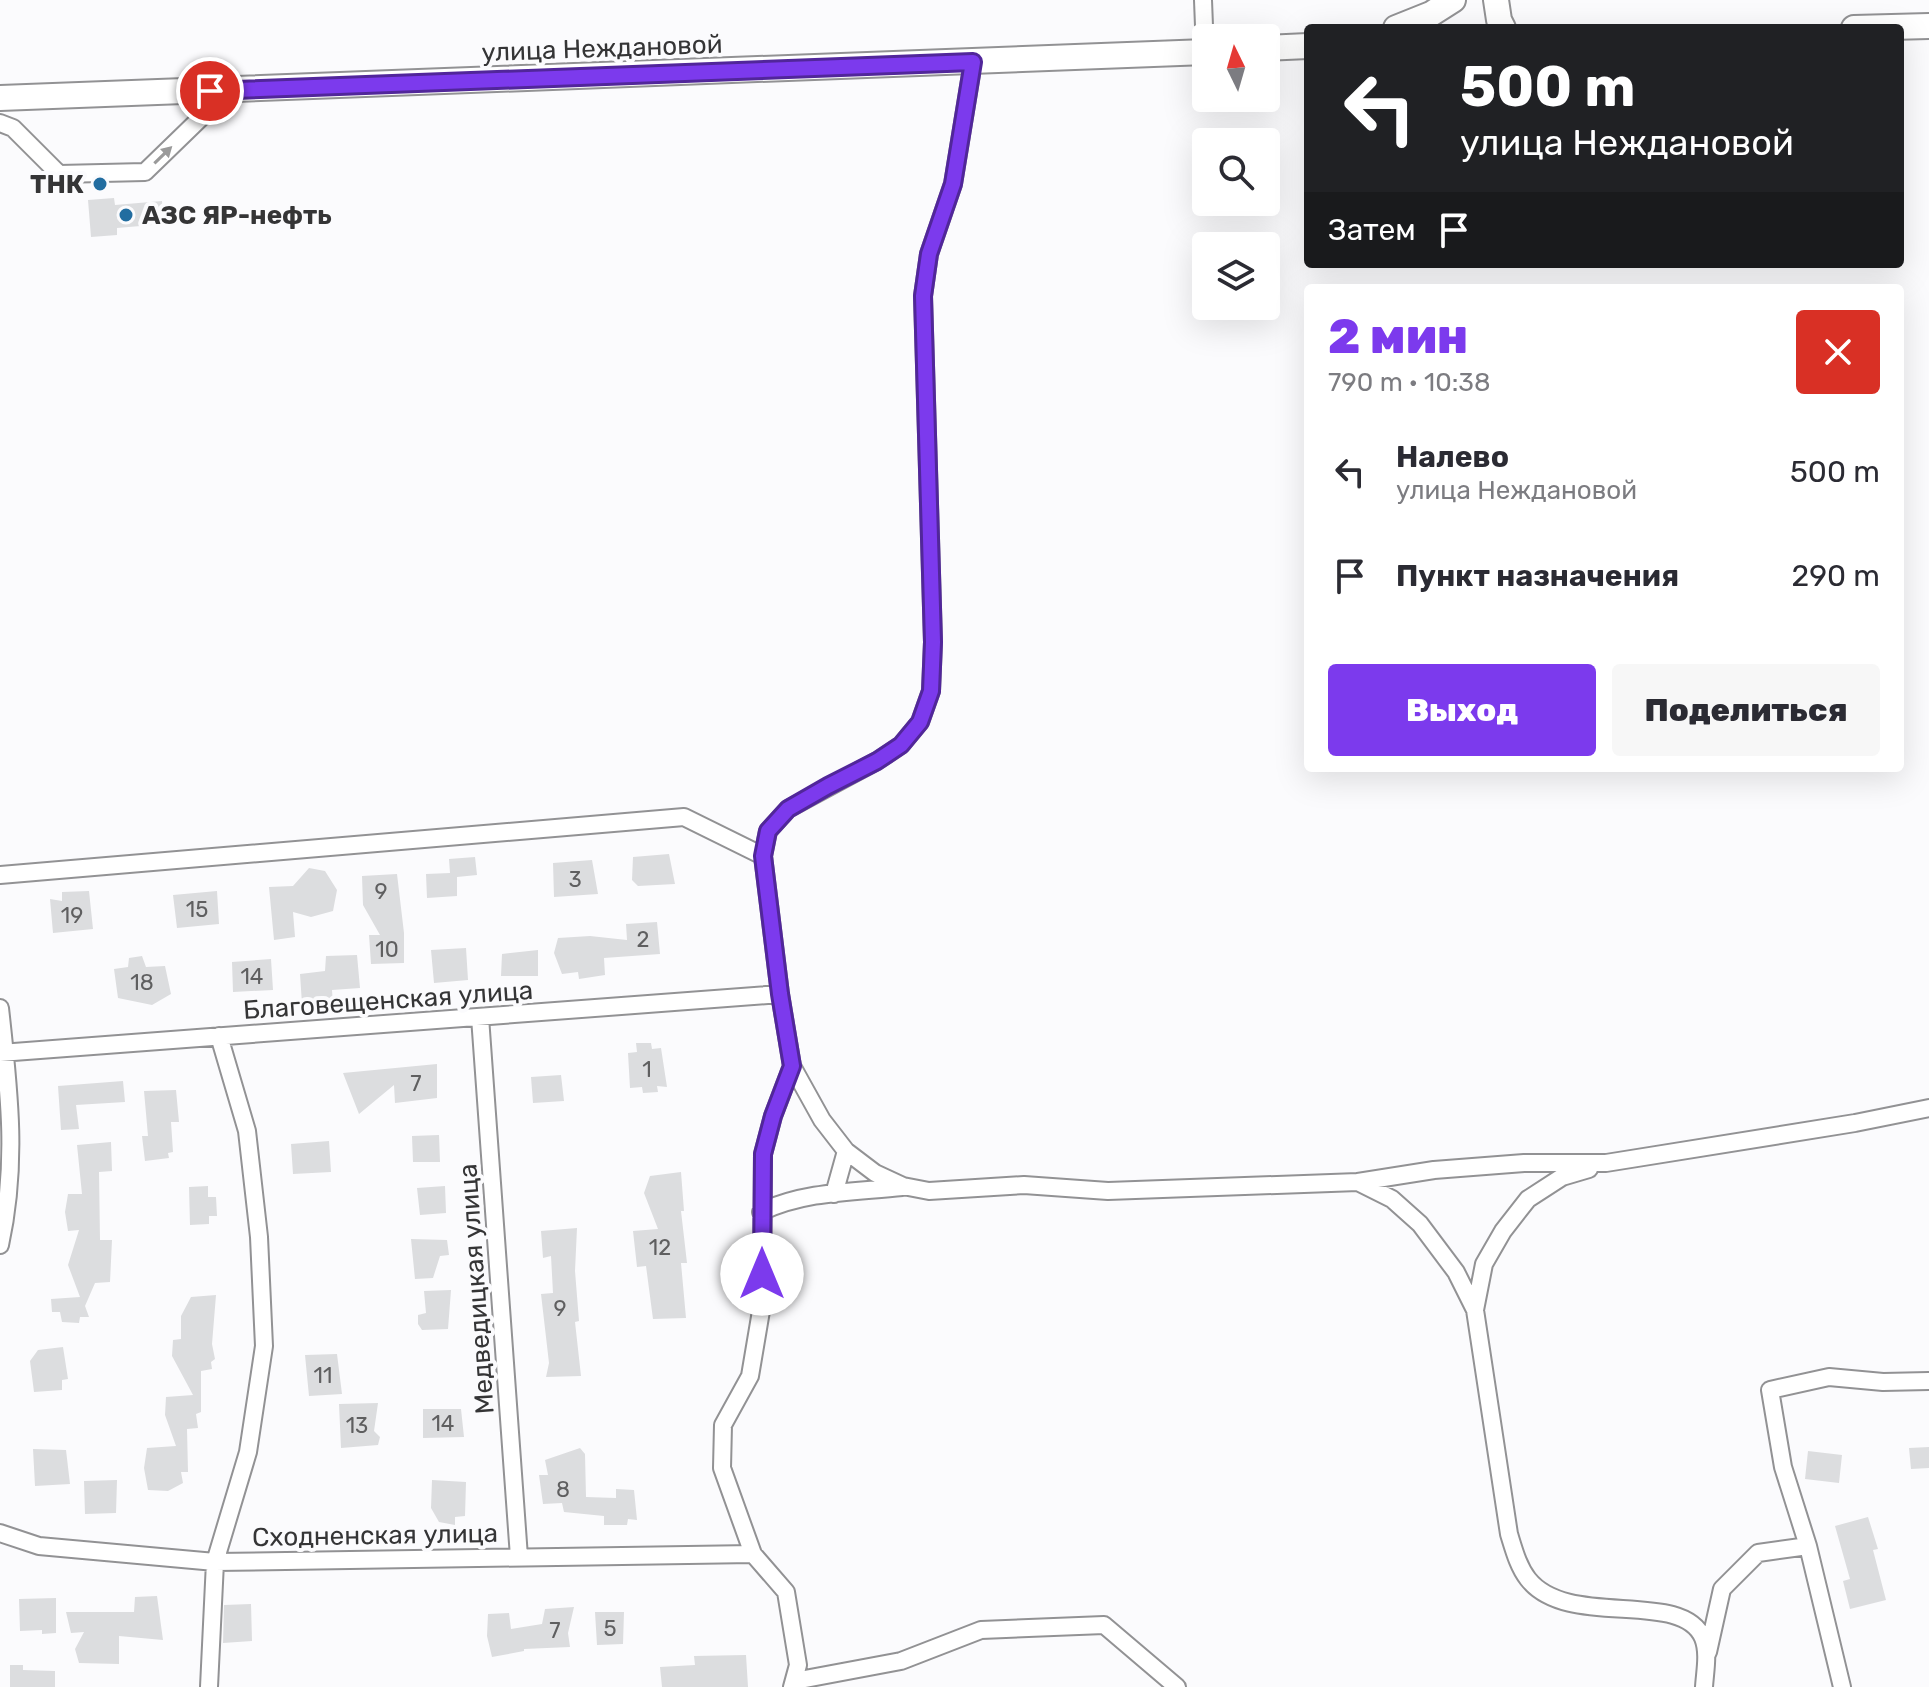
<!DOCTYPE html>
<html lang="ru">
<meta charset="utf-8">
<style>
:root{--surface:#fff;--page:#f7f7f7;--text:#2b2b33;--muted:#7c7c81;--accent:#7c3aed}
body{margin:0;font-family:Rubik,sans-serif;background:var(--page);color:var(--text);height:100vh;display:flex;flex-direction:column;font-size:30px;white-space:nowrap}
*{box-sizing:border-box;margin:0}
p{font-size:26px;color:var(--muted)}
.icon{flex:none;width:44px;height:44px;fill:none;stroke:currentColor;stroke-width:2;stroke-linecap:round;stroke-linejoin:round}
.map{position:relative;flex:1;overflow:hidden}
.drawer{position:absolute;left:1304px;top:284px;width:600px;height:488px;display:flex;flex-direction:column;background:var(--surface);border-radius:8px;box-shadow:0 8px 32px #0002}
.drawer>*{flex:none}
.guide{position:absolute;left:1304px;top:24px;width:600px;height:244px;border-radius:8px;box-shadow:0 8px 32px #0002;background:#202124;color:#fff;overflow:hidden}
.needle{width:52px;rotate:355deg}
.tools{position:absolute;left:1192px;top:24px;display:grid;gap:16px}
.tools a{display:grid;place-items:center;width:88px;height:88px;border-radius:8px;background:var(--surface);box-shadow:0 8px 32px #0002;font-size:40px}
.pin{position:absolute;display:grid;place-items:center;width:68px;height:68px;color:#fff;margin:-34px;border:4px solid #fff;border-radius:50%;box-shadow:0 2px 8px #0007}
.me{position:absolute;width:88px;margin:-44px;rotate:0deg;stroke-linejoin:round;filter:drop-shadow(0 0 6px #0008)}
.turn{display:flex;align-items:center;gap:28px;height:168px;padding:0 24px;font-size:36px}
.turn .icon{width:104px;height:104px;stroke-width:2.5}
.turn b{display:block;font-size:56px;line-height:68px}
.then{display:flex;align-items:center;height:76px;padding:0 24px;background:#0003;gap:16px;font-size:30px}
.round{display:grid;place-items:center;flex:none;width:84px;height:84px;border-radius:8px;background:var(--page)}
.summary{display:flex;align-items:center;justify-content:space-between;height:136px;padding:0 24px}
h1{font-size:48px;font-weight:800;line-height:60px;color:var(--accent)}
.button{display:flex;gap:16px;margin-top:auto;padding:16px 24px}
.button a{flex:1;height:92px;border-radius:8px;background:var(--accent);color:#fff;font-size:32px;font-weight:800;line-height:92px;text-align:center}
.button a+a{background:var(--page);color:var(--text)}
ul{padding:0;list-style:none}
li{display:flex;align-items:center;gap:24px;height:104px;padding:0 24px}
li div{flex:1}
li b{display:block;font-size:30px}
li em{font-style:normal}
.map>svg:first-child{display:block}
</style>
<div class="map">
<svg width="1929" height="1687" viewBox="0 0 1929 1687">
<rect width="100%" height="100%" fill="#fbfbfd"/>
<path fill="#dcdddf" d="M114,198L115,205L162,201L164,224L117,228V235L91,237L88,200Z
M669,854L675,884L638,886L632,880L633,857Z
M475,857L477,875L457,877V896L427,898L426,874L450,873L449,859Z
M592,860L598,894L554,897L553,863Z
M309,868L325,871L337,890L333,911L311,917L293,912L295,937L274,940L269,887L293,886Z
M397,874L404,933V963L371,964L369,935H380L363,905L362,876Z
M89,891L93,929L53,933L50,899L62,901V892Z
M217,891L219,924L177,928L173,895Z
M657,922L660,954L604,958L605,975L579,979L578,972L562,974L554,953L558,938L590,936L627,940L626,924Z
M466,948L468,980L434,983L431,950Z
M538,950V976H501L502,954Z
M357,955L360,988L332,990L333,1004H302L300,974L325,971L326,956Z
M142,956L146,967L165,966L171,994L152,1005L118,998L114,969L128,967L129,958Z
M271,959L273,990L233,992L232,962Z
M636,1043H651L652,1049L661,1048L667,1087L657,1086L658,1092L643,1093L642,1087L630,1088L628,1053L637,1052Z
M437,1064V1098L395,1103L394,1085L359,1114L343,1073Z
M561,1075L564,1101L533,1103L531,1077Z
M123,1081L125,1102L76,1105L79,1129L61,1130L58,1086Z
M176,1090L179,1122H171L173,1152L168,1153L169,1158L145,1161L142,1136H148L144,1091Z
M439,1135L440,1162H413L412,1136Z
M329,1141L331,1172L293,1174L291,1144Z
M111,1142L112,1171L99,1172L100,1240H112L110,1282L95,1283L85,1306L89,1317H80L79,1323L62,1322L60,1312H52L51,1299L80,1297L68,1265L79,1230L68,1231L65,1212L68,1194H82L77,1145Z
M681,1172L684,1211H681L687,1263H681L686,1318L653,1319L646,1266L637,1267L633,1231L658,1229L644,1193L650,1176Z
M208,1186V1197H216L217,1216H209V1224L190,1225L189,1187Z
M445,1186L446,1213L420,1215L417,1188Z
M577,1228L575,1271L579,1321L575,1322L581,1376L546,1377L549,1363L541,1294L553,1293L551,1256L543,1258L541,1231Z
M411,1239L447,1240L449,1255L440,1256L433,1278L415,1279Z
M451,1290L448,1329L422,1330L418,1324V1315L426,1313L424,1291Z
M216,1295L212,1344L215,1359L211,1362L212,1369L201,1371V1412L196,1414L198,1428L187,1429L188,1472H181L183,1483L168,1491L148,1490L144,1468L147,1448L176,1446L165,1415L166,1397L193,1395L172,1356L173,1340L181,1339V1316L191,1297Z
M63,1347L68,1379L62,1380V1390L34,1392L30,1361L38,1350Z
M337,1354L342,1394L309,1396L305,1355Z
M378,1403L374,1431L380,1437L378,1445L341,1448L339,1404Z
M423,1409H461L464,1437L423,1438Z
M1929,1447V1468L1911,1469L1909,1448Z
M580,1448L585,1454L586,1497L616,1498V1489L634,1490L637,1520L628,1519L627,1525H604V1516L564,1512L562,1503L543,1504L539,1475H548L545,1460Z
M33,1449L66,1450L70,1484L35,1486Z
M1808,1451L1842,1455L1839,1483L1805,1479Z
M117,1480L116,1513L85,1514L84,1481Z
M432,1480L466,1482L465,1516L455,1517V1525L439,1522L431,1508Z
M1868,1517L1878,1549L1873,1550L1886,1600L1850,1609L1843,1581L1850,1579L1835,1526Z
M157,1596L163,1640L119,1636V1664L79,1663L75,1649L84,1632L71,1633L66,1612H134L135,1597Z
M56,1598V1633L42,1634V1630L20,1631L19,1599Z
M251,1604L252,1641L223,1643L224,1605Z
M574,1607L568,1633L570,1647L524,1649V1651L492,1657L487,1636L488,1614L509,1613L511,1629L542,1624L545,1609Z
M595,1612H624L623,1644L597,1645Z
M746,1655L748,1687H662L660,1667L695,1665L694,1656Z
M10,1665H23V1670L55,1671V1687H10Z"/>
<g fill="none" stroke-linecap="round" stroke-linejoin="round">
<defs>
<path id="minor" d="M1203,0L1205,52
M0,123L13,128L59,174L145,172L212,107L239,90
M763,856L768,831L788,809L877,761L901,745L920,722L931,691L933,642L923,296L929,254L953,184L973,62
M0,875L684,817L763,856L780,994L792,1066L773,1116L763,1154L762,1305L750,1376L723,1425L722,1468L753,1554L786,1592L798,1665L792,1687
M0,1008C9,1090 18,1163 0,1245
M480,1017L519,1557
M0,1053L780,994
M792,1066L822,1120L846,1151L875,1173L903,1186L929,1191L1024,1185L1108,1191L1358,1182L1392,1199L1420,1224L1456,1272L1475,1310L1509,1534C1514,1550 1518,1566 1528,1579C1568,1630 1682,1588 1703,1638C1709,1653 1705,1671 1704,1687
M1358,1182L1434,1170L1524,1163H1606L1855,1123L1929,1108
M834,1194L846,1151
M761,1212C805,1191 854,1192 902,1187
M1475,1310L1484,1264L1503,1231L1528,1199L1562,1177L1589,1169
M0,1533L39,1546L215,1562L753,1554
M1808,1546L1783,1467L1770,1390L1829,1377L1883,1382L1929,1381
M1708,1652L1722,1589L1758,1553L1808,1546L1842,1687
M794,1681L901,1661L981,1630L1104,1625L1177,1687
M209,1687L215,1562L248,1452L264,1346L259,1237L247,1131L219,1036"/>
<path id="highway" d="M1496,0L1499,20L1503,28
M1396,28L1431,14L1453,0
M1854,28L1929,26
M1266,48L1308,46
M0,98L1206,52"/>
</defs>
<use href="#minor" stroke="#929294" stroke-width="20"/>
<use href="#highway" stroke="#929294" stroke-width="28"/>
<use href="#minor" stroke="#fff" stroke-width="16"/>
<use href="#highway" stroke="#fff" stroke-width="24"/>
</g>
<defs><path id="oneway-solid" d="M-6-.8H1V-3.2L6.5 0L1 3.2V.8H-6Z" transform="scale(2)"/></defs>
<use fill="#9a9a9a" href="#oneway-solid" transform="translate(163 155) rotate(-44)"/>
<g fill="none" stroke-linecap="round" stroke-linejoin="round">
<defs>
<path id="route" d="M210,91L973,62L953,184L929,254L923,296L933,642L931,691L920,722L901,745L877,761L828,786L788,809L768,831L763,856L780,994L792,1066L773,1116L763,1154L762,1274"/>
</defs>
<use href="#route" stroke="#51269a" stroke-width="20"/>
<use href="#route" stroke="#7c3aed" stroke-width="14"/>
</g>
<g fill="#226da0" stroke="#fbfbfd" stroke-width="3">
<circle cx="100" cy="184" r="8"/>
<circle cx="126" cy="215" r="8"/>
</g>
<g text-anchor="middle" stroke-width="8" stroke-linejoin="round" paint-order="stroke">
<g font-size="22" fill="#5f5f60">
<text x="575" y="887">3</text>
<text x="381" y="899">9</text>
<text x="197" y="917">15</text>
<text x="72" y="923">19</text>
<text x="643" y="947">2</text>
<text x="387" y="957">10</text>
<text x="252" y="984">14</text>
<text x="142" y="990">18</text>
<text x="647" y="1077">1</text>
<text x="416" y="1091">7</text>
<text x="660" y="1255">12</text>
<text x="560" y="1316">9</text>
<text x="323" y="1383">11</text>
<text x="443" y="1431">14</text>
<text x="357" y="1433">13</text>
<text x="563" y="1497">8</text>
<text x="610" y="1636">5</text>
<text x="555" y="1638">7</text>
</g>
<g font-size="26" fill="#353536" stroke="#fbfbfd">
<text transform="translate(602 48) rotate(-2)" y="9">улица Неждановой</text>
<text transform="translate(388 1000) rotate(-4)" y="9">Благовещенская улица</text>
<text transform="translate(476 1289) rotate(-94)" y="9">Медведицкая улица</text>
<text transform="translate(375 1535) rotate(-1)" y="9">Сходненская улица</text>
</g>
<g font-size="26" font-weight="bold" fill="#353536" stroke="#fbfbfd" text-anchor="end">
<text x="84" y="193">ТНК</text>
<text x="142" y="224" text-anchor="start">АЗС ЯР-нефть</text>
</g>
</g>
</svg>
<div class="tools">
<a><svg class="needle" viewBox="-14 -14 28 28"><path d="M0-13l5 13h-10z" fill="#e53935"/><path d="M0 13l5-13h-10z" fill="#7c7c81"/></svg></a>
<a><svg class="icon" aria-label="search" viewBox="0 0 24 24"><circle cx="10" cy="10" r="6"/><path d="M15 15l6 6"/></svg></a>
<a><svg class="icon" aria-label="layers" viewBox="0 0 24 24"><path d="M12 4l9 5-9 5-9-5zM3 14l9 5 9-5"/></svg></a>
</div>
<div class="pin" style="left:210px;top:91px;background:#d93025"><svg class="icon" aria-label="arrive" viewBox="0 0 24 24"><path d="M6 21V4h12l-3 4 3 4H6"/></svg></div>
<svg class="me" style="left:762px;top:1274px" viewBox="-20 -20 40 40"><circle r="19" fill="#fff"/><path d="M0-13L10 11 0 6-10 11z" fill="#7c3aed"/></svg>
<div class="guide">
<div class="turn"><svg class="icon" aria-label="left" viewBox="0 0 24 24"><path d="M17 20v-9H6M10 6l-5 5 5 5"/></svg><div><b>500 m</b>улица Неждановой</div></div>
<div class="then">Затем<svg class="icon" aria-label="arrive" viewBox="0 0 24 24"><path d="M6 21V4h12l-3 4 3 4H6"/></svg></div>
</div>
<section class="drawer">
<div class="summary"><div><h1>2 мин</h1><p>790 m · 10:38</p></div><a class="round" style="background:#d93025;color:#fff"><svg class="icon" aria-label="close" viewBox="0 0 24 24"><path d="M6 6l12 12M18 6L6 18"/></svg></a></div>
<ul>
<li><svg class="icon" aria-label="left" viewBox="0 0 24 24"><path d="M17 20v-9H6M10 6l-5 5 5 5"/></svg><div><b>Налево</b><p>улица Неждановой</p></div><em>500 m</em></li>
<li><svg class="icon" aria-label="arrive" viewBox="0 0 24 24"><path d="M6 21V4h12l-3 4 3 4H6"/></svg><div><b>Пункт назначения</b></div><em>290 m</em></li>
</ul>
<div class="button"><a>Выход</a><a>Поделиться</a></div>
</section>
</div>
